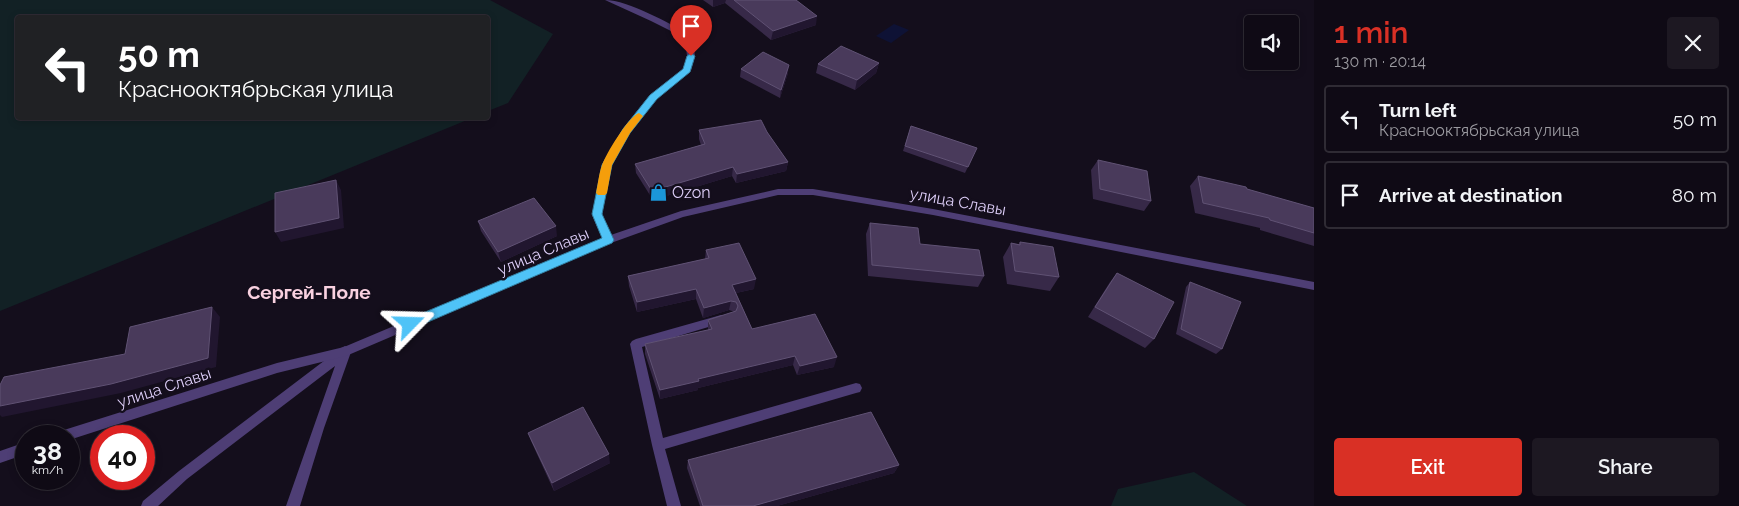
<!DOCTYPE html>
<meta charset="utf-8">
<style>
:root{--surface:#0f0a15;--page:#1d1822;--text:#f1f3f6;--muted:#9b9aa0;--line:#2f2b34;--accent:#d93025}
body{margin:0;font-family:Raleway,sans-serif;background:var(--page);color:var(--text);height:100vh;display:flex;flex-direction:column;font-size:19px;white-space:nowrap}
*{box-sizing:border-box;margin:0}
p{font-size:16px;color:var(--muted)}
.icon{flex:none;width:28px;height:28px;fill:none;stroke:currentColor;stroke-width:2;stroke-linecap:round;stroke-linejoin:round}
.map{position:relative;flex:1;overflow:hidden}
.side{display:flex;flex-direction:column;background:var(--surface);width:425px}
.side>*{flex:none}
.hud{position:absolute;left:15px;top:15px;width:475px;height:105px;border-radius:5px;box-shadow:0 2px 8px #0003,0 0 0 1px var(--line);background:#202124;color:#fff;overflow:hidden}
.fabs{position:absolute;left:1244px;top:15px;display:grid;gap:10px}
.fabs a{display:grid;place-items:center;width:55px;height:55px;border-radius:5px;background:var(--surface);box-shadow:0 2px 8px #0003,0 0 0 1px var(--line);font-size:25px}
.speed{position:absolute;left:15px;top:425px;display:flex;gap:10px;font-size:25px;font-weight:700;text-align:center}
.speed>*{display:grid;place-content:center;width:65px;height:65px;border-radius:50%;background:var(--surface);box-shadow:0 2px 8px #0003,0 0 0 1px var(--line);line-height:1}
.speed small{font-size:12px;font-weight:400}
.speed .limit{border:8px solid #d22;background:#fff;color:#111}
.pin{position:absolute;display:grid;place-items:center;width:42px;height:42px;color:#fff;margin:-51px -21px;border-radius:50% 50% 50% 0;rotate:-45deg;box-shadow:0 0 5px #0007}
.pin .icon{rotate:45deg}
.me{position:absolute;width:55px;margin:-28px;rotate:68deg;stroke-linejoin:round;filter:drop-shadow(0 0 4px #0008)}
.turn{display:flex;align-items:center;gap:18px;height:105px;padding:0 20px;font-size:22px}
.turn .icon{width:65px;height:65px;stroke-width:2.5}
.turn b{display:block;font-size:35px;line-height:42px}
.round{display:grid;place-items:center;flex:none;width:52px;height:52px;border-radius:5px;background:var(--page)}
.overview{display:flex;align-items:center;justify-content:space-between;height:85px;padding:0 20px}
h1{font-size:30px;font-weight:600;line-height:38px;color:var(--accent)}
.cta{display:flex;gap:10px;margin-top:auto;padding:10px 20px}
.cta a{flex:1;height:58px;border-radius:5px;background:var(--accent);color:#fff;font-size:20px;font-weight:600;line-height:58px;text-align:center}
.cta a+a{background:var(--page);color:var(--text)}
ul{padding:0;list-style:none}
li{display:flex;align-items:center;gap:15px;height:68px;margin:0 10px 8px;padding:0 10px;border:2px solid var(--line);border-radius:5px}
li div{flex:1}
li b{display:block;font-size:19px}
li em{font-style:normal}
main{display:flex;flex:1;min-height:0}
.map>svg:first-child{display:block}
</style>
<main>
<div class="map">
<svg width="1314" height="506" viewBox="0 0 1314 506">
<rect width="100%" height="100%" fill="#140e1c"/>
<path fill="#122125" d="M0,0H490L553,34L508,103L488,111V18H18V118H472L0,311Z
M1194,472L1247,506H1111L1118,489Z"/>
<path fill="#0e1235" d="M894,24L909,30L891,43L876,36Z"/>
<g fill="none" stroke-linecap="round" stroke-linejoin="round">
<path fill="#4e3e75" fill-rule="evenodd" d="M721,315L725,316L726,319L725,322L642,347L663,438L856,383L860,384L862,388L860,392L856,393L665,449L681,506H667L652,445L630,344L632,341L636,339Z"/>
<path fill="#4e3e75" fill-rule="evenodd" d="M605,0C629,0 669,24 692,35L695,56L691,70L656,99L630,132L611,165L602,215L613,240L608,244L603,240L592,215L603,165L623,129L650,95L683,69L687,56L685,38L651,21Z
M345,346L349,348L351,352L324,428L300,506H286L335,366L187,479L158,506H141L143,501L179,471L341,348Z"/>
<path fill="#4e3e75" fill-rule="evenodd" d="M778,189H813L933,209L1314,282V290L933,215L813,195H778L683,217L611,243L346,356L277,373L69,440V436H58L60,432L64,430L277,363L344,347L605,237L681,211Z
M26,442V454L0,463V451Z"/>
</g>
<path fill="#372948" d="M703,0H796L816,25L771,40L725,3L713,7Z
M879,63L876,73L855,90L816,73L818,64Z
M741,69L788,73L780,98L740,77Z
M911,126L977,148L965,173L903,151Z
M699,130L767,132L788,162L786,171L736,183L732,176L653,200L636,173L635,164L701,145L699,139Z
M1098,160L1151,201L1144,211L1093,199L1091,170Z
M1198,176L1314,208V246L1260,230V228L1195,213L1190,186Z
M478,221L557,236L501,262L481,231Z
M870,223L920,244L984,276L978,287L868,276L866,234Z
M1020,242L1059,277L1050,291L1007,284L1003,257L1011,243L1019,244Z
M706,250L754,289L736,293L752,329L834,367L797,375L793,365L698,388V390L660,399L645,354V344L708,330V320L735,312L729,310L703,318L696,299L637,312L629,286L628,276L705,259Z
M1117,273L1154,339L1145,348L1088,317L1110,282Z
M1190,282L1222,349L1216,354L1176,334L1186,287Z
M528,433L610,463L554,491L531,441Z
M688,460L899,465L894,473L777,506H700L687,468Z"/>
<path fill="#21162f" d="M713,0H726L725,3L713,7Z
M817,16L816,25L771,40L773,31Z
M879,63L876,73L855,90L857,80Z
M789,65L788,73L780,98L781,90Z
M788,162L786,171L736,183L737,174Z
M733,167L732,176L653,200L652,191Z
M336,180L341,190L344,228L281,242L275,232Z
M556,226L557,236L501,262L498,252Z
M756,279L754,289L731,294L732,285Z
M696,289V299L637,312V302Z
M731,301L729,310L703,318L704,308Z
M212,307L220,317L216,367L121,393L2,417L0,415V406L208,358Z
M795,356L793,365L698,388V390L660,399V390L698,379Z
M837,357L834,367L797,375L800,366Z
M609,454L610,463L554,491L552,483Z
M899,465L894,473L777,506H753Z"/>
<path fill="#493a5b" stroke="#605274" d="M734,0H796L817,16L773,31Z
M841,46L879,63L857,80L818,64Z
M763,52L789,65L781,90L741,69Z
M761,120L767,132L788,162L737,174L733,167L652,191L635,164L705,144L699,130Z
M911,126L977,148L968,167L905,146Z
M1098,160L1147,171L1151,201L1100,189Z
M1198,176L1246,187L1247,189L1314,208V233L1270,220L1269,218L1203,203Z
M336,180L339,218L275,232V193Z
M534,198L556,226L498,252L478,221Z
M870,223L918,228L920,244L979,250L984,276L872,265Z
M1020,242L1053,247L1059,277L1015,271L1011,243L1020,245Z
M739,243L756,279L732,285L752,329L815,314L837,357L800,366L795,356L698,379L699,381L660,390L645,344L712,329L708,320L736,311L738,306L736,302L731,301L704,308L696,289L637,302L628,276L709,258L706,250Z
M1117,273L1174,302L1154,339L1095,307Z
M1190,282L1241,302L1222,349L1181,329Z
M212,307L208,358L111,384L0,406V385L4,377L125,354L130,327Z
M583,407L609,454L552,483L528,433Z
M871,412L899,465L753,506H703L688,460Z"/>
<path fill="#4fc3f7" stroke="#337fa1" d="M691,53L695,56L690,72L657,99L630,133L612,165L602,214L614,240L612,243L414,328H406L404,324L406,320L602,238L592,214L602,165L623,129L650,95L683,69L687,56Z"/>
<path fill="#f59e0b" d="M639,113L643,116L630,133L612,165L607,193L605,195H598L596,193C598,184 599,173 602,165C606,154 628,117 639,113Z"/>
<defs>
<symbol id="shop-bare" viewBox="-9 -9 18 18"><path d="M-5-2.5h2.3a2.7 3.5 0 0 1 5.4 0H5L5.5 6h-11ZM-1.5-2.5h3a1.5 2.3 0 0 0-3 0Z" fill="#1b96d9" stroke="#140e1c" stroke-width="2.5" paint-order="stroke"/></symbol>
</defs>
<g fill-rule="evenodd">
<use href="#shop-bare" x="646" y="180" width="25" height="25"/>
</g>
<g text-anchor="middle" stroke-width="5" stroke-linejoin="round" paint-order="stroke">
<g font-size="16" fill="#decff9" stroke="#140e1c" text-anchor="start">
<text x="672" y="198">Ozon</text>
</g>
<g font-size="16" fill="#decff9" stroke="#140e1c">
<text transform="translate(958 201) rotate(10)" y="6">улица Славы</text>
<text transform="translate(543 251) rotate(-23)" y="6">улица Славы</text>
<text transform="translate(164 387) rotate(-18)" y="6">улица Славы</text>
</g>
<g font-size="19" font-weight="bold" fill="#f9d1e0" stroke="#140e1c">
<text x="309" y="299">Сергей-Поле</text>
</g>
</g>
</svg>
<div class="fabs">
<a><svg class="icon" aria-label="sound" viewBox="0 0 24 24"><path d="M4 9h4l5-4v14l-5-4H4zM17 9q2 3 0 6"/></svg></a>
</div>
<div class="speed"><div>38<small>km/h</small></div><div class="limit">40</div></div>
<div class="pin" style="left:691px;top:56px;background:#d93025"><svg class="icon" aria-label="arrive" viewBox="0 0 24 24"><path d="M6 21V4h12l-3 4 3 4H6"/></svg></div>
<svg class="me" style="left:410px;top:324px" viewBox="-20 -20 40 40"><path d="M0-17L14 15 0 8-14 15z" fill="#4fc3f7" stroke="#fff" stroke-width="4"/></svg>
<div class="hud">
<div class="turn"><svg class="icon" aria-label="left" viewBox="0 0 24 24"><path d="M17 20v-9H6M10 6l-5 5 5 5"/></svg><div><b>50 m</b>Краснооктябрьская улица</div></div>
</div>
</div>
<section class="side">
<div class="overview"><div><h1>1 min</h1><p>130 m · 20:14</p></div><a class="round"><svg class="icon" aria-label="close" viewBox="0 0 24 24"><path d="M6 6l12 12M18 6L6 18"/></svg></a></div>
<ul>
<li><svg class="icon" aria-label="left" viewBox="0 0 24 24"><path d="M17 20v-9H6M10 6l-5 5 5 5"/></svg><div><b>Turn left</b><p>Краснооктябрьская улица</p></div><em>50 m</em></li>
<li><svg class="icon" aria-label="arrive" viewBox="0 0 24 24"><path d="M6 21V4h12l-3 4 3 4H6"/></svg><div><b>Arrive at destination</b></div><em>80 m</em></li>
</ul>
<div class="cta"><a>Exit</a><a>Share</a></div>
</section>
</main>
